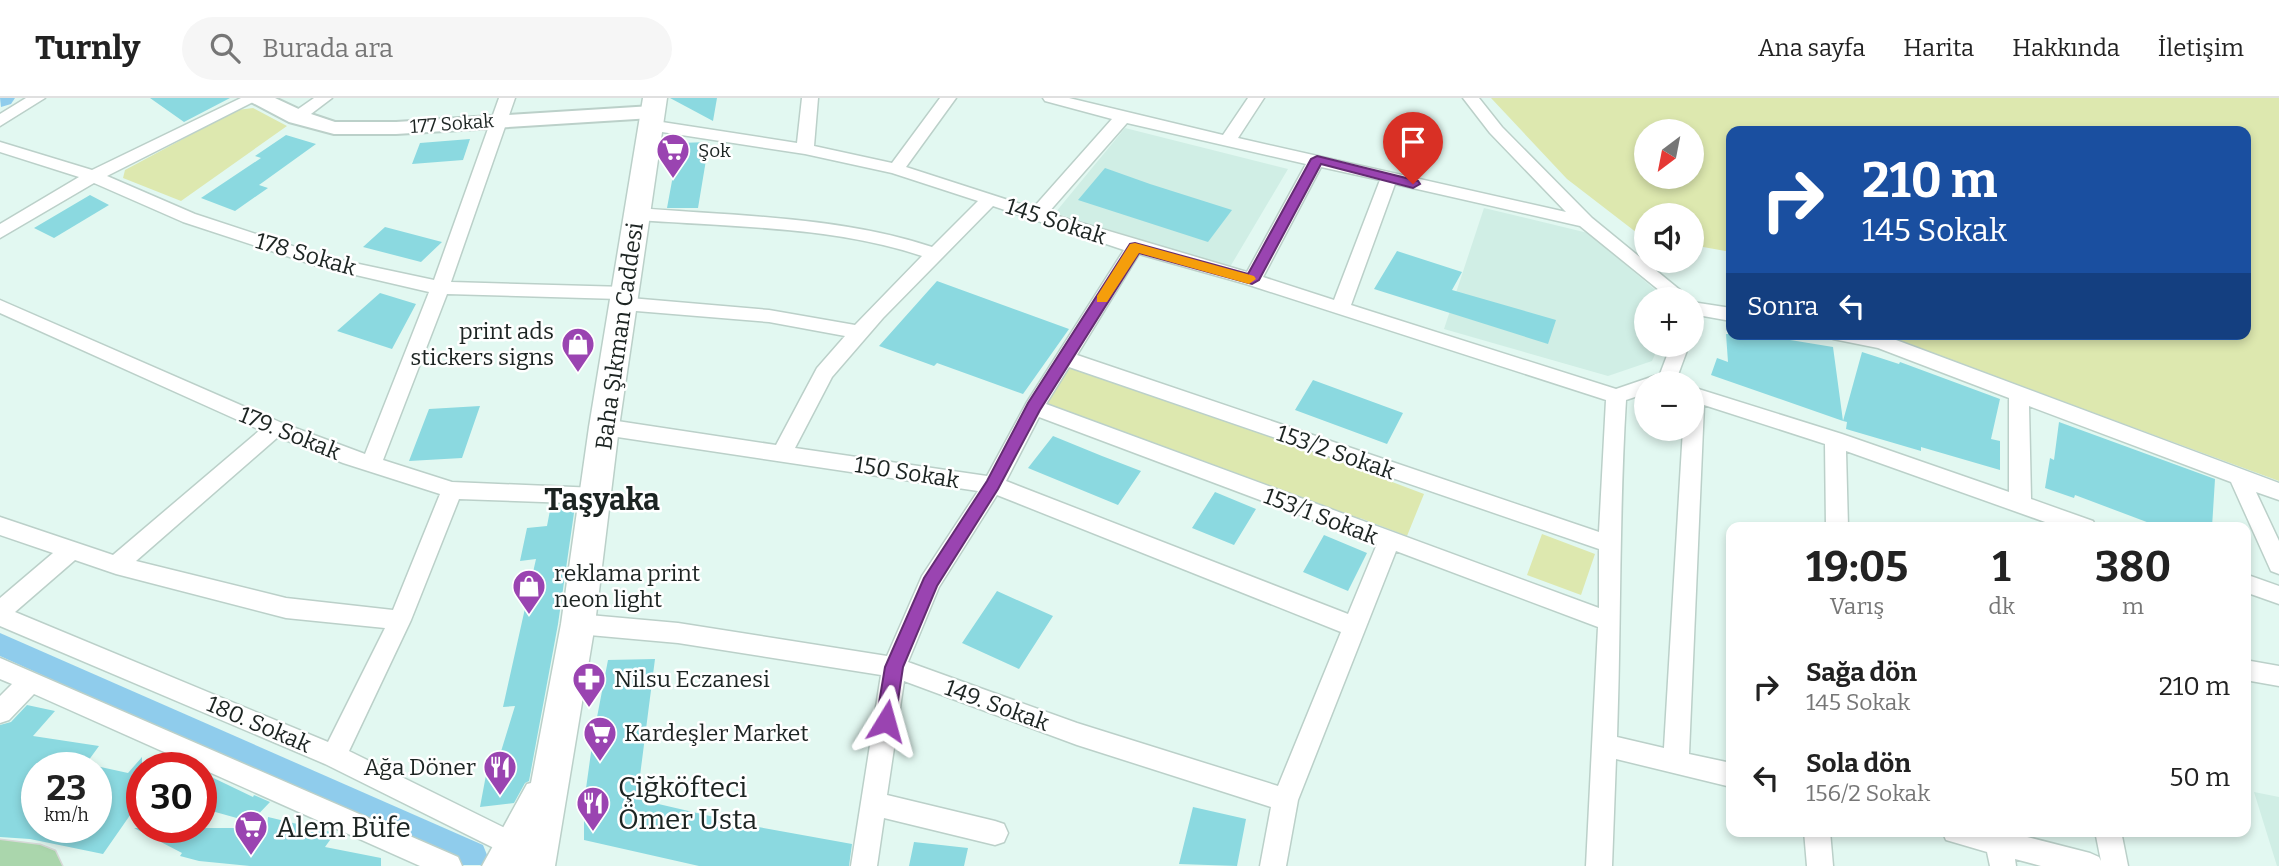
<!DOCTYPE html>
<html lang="tr">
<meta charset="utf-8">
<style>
:root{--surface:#fff;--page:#f6f6f6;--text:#222;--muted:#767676;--line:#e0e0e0}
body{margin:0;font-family:Bitter,serif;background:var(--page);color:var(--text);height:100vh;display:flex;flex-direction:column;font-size:26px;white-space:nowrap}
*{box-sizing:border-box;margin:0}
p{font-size:23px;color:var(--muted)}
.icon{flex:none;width:38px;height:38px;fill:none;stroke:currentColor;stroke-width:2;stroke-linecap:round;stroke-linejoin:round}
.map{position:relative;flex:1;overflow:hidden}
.drawer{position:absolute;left:1726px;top:424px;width:525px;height:315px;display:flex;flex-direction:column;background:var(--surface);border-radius:14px;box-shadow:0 4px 10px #0003}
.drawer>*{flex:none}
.top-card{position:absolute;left:1726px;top:28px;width:525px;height:214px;border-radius:14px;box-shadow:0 4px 10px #0003;background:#1a4fa0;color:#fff;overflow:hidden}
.needle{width:46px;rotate:212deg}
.tools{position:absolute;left:1634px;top:21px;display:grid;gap:14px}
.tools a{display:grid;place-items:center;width:70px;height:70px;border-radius:50%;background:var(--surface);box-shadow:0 4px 10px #0003;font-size:35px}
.speed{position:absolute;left:21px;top:654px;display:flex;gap:14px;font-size:35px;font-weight:700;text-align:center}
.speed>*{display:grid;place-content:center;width:91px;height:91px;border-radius:50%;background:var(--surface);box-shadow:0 4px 10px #0003;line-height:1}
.speed small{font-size:18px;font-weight:400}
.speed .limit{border:10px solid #d22;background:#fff;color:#111}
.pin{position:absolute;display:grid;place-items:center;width:60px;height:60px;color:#fff;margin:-72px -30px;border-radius:50% 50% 50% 0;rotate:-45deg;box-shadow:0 0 7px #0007}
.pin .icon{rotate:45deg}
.me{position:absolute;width:77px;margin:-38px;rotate:8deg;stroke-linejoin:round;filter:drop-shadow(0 0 5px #0008)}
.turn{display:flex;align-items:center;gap:24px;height:147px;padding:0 21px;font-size:32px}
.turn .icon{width:91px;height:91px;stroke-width:2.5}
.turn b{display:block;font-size:49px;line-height:60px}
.then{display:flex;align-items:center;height:66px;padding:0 21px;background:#0003;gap:14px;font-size:26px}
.eta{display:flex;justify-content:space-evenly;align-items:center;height:119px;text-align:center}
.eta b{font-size:42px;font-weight:700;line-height:49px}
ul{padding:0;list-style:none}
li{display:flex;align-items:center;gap:21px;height:91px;padding:0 21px}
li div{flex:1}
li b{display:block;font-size:26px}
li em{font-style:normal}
header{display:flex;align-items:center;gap:42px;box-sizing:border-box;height:98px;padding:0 35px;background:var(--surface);border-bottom:2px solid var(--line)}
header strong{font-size:33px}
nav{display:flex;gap:38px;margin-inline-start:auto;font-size:24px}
.search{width:490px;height:63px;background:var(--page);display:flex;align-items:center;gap:18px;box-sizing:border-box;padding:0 24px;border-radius:38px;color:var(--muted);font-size:26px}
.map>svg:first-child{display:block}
</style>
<header>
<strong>Turnly</strong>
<div class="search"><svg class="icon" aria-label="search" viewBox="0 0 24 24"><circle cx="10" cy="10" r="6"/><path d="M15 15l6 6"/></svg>Burada ara</div>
<nav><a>Ana sayfa</a><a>Harita</a><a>Hakkında</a><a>İletişim</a></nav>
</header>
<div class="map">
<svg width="2279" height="768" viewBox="0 0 2279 768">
<rect width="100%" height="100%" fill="#e2f8f1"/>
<path fill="#d0eee5" d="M1125,30L1288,71L1230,169L1055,115Z
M1484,110L1588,135L1666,201H1647V247H1659L1652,263L1608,278L1444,231Z
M2254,694L2279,699V768H2277Z"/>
<path fill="#dde8af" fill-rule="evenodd" d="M1491,0H2279V383L1879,236H2245V33H1731V154L1692,147V117H1647V139L1641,138L1567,81ZM1647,33H1692V79H1647Z
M253,10L287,28L181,103L123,80L125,72L237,12Z
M1064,260L1382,371L1379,379L1424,396L1407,438L1360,420L1354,431L1034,309Z
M1542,436L1595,456L1581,497L1527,477Z"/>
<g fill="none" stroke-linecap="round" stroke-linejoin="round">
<path fill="#8fccec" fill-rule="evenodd" d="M0,535L483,747L487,757L483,767H463L0,558Z"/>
<path fill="#8fccec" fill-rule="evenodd" d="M0,0H15L11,6L1,9Z"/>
</g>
<path fill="#8bd9e0" d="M150,0H230L184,24Z
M670,0H717L713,23Z
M286,37L316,46L259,87L268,90L235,113L201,100L261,60L255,58Z
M470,41L463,62L412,66L420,45Z
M709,44L698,110H667L679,45Z
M1105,70L1150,86L1232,112L1208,144L1078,102Z
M90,97L109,107L54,140L34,130Z
M385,129L442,144L421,164L363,149Z
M1397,153L1462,174L1452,192L1556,222L1548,246L1374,191Z
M937,183L1069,231L1023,296L937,265L934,268L879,248Z
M380,195L416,206L392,251L337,233Z
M1726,236H1753L1833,249L1843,323L1711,277L1717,260L1728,264Z
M1862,254L1899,266L1900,264L2000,301L1991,341L2000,343V372L1921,349V353L1846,331L1847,324L1843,323Z
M1313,282L1403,315L1387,346L1295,312Z
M480,308L462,360L409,363L429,311Z
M2059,324L2215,381L2212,429H2160L2075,397L2074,400L2045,390L2050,360L2054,362Z
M1053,338L1102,358L1141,373L1118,407L1028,370Z
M1215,394L1256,411L1234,447L1192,430Z
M551,407L575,408L558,526L529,683L525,685L514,705L480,709L489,661L499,660L515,608L503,609L536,461L520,463L527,430L547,428Z
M1324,437L1367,455L1348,493L1303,474Z
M997,493L1053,518L1019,571L962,545Z
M655,561L637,701L753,728L852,746L849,768H699L584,742V705L593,640L608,562Z
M27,607L55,613L33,638L99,648L83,670H37V730H96V668L128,675L142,659V700L103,756L30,741L0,739V627L11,624Z
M201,674L253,699L254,697L270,704L251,724L201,710Z
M1193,709L1246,721L1237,768L1179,766Z
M268,719L335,735L325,749L381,760V768H250L199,763L180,758L182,755L134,730H267Z
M914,744L968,750L964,768H909Z"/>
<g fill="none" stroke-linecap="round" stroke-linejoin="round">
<defs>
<path id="minor" d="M26,0H45L0,28V16Z
M241,0H261L107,78L195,116L326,159L434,182L499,0H515L451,184L626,189L633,191L635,195L630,200L769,212L855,227L922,158C832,128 732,129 637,122L628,116L637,110C735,118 838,118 932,149L978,103L892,75L805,56L649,32L641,27L643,24L649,22L797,45L802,0H818L814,48L892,65L940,0H956L906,69L1033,110L1112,21L1045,3L1043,0H1069L1223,37L1248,0H1264L1238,40L1566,114L1490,35L1463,0H1479L1502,29L1592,120L1691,201H1670L1580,128L1395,86L1351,207L1616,291L1660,276L1671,247H1689L1675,285H1647V295L1626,302C1619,414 1621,527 1617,639L1664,650L1683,331H1692V289L1842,336L2009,394V300L1878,250L1833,241L1831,236H1876L1888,239L2279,385V402L2256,394L2279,443V476L2271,473L2231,384L2029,308L2031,401L2093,423L2096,429H2059L1846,353L1848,429H1826L1825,346L1704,307L1689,656L1731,665V689L1616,661L1612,768H1586L1598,529L1396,453L1298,702L1286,768H1260L1271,709L1077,647L904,583L887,697L995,723L1004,726L1008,735L1004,744L995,747L884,720L877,768H851L881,577L678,545L578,536L570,533L567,526L570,519L578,516L678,525L887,558L922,478L978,393L604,337L597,334L594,329L597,324L604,321L776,347L817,270L845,238L769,224L624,212L617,211L615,206L619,201L447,196L383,362L452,384L597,390L604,392L608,398L604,404L597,406L459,401L411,522L349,653L521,738L525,747L521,756L512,759L325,666L0,528V500L53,455L0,437V419L113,457L260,332L0,215V202L282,325L365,356L429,194L317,168L183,124L94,85L0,140V126L79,79L0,54V44L92,72ZM1127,25L1306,66L1247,174L1048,115ZM1321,69L1380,82L1334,202L1263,179ZM993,108L1124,152L1027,304L987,378L795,350L832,279L883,220ZM1139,156L1246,186L1606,302L1599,434L1077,257ZM1069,269L1599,451V510L1046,306ZM1039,319L1377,446L1348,516L1006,383ZM278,339L343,365L440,396L393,512L286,500L136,463ZM997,397L1341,534L1278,688L1077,625L908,564L939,489ZM75,462L116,476L286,520L385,530L328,644L15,514Z
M314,0H332L303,22H291L289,19L291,16Z
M1692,204L1731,210V223L1692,216Z
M2245,476L2279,488V506L2245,494Z
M0,560L458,759L462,768H420L34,596L9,622L0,625V598L12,586L0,581Z
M2245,562L2279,568V588L2245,582Z
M1804,733H1830L1833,768H1807Z
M1942,733H2004L2090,755L2099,759L2101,763L2095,733H2121L2128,768H2041L2015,761L2016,768H1990L1987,754L1946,742Z"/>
<path id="tertiary" d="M247,0H275L305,14L335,24H396L652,8L660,9L663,14L660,19L652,20L396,36H334L289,24L251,4Z"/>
<path id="secondary" d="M643,0H667L619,329L595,526L555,768H482L527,686L531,685L561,526L589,329Z"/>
<path id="primary" d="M0,742L40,747L55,753L62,768H0Z"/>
</defs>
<use href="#minor" stroke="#bbd0c9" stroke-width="3"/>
<use href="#tertiary" stroke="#bbd0c9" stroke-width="4"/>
<use href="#secondary" stroke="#bbd0c9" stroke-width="3"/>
<use href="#primary" stroke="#d6d8d7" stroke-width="3"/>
<use href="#minor" fill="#fff" fill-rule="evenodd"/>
<use href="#tertiary" fill="#fff" fill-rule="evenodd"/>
<use href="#secondary" fill="#fff" fill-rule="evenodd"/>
<use href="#primary" fill="#aad6ac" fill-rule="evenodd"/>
</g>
<path fill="#9a44b1" stroke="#642c73" stroke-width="2" d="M1317,58L1418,83L1420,86L1413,90L1321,66L1259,182L1252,186L1139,155L1040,312L998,391L937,488L903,569L895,623L892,629L886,632L879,629L876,623L885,569L924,480L987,383L1028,305L1130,146L1135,145L1248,176L1311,61Z"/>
<path fill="#f59e0b" d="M1135,145L1254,178L1256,181L1249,186L1139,155L1107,204H1097V198L1130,146Z"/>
<defs>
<symbol id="supermarket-pin" viewBox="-11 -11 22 30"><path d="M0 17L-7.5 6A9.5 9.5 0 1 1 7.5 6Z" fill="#9a44b1" stroke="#fff"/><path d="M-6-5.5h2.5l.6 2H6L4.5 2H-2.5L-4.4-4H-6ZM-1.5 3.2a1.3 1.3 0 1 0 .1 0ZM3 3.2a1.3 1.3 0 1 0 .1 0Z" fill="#fff"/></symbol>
<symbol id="shop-pin" viewBox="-11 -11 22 30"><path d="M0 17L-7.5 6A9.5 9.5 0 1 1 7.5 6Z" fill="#9a44b1" stroke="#fff"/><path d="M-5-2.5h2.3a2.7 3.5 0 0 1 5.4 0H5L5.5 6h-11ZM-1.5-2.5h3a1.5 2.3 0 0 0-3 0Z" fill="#fff"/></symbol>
<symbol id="pharmacy-pin" viewBox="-11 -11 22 30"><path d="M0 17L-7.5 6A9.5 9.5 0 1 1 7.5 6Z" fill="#9a44b1" stroke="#fff"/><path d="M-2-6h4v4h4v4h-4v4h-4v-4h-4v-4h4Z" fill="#fff"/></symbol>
<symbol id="restaurant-pin" viewBox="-11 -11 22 30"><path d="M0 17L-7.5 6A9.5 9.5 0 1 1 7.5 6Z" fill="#9a44b1" stroke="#fff"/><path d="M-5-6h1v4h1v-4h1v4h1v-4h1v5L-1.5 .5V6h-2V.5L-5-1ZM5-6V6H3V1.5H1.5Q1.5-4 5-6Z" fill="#fff"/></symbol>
</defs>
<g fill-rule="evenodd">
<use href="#supermarket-pin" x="654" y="33" width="38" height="52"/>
<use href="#shop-pin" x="559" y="227" width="38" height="52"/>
<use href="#shop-pin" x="510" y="469" width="38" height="52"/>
<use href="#pharmacy-pin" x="570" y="562" width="38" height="52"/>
<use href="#supermarket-pin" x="581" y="616" width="38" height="52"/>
<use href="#restaurant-pin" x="481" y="650" width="38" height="52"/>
<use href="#restaurant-pin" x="574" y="686" width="38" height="52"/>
<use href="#supermarket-pin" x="232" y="710" width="38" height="52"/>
</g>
<g text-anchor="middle" stroke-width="5" stroke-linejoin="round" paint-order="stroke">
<g font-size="19" fill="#1c2422" stroke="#fff">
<text transform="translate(452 25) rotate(-4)" y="7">177 Sokak</text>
</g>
<g font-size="19" fill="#1c2422" stroke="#fff" text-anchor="start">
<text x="698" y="59">Şok</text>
</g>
<g font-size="23" fill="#1c2422" stroke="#fff">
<text transform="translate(1056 123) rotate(18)" y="8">145 Sokak</text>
<text transform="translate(306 156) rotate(16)" y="8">178 Sokak</text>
<text transform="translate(619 238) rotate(-82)" y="8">Baha Şıkman Caddesi</text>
<text transform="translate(290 335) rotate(22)" y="8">179. Sokak</text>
<text transform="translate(1336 354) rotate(19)" y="8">153/2 Sokak</text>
<text transform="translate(907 374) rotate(9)" y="8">150 Sokak</text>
<text transform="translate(1321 418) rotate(21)" y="8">153/1 Sokak</text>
<text transform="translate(997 607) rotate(20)" y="8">149. Sokak</text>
<text transform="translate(259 626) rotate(23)" y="8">180. Sokak</text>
</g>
<g font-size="23" fill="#1c2422" stroke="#fff" text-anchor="start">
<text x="554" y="241" text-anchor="end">print ads<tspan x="554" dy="26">stickers signs</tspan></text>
<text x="554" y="483">reklama print<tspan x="554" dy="26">neon light</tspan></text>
<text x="614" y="589">Nilsu Eczanesi</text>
<text x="624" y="643">Kardeşler Market</text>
<text x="476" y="677" text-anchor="end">Ağa Döner</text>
</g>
<g font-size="28" fill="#1c2422" stroke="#fff" text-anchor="start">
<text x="618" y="699">Çiğköfteci<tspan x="618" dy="32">Ömer Usta</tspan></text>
<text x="276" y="739">Alem Büfe</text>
</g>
<g font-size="30" font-weight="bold" fill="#1c2422" stroke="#fff">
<text x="602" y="412">Taşyaka</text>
</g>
</g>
</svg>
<div class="tools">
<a><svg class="needle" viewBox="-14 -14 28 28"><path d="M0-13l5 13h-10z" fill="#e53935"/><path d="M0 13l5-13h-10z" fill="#767676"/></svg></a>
<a><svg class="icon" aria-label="sound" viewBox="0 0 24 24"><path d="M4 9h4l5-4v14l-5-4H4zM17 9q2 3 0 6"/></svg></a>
<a>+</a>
<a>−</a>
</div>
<div class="speed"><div>23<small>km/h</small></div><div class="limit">30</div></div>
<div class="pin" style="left:1413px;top:86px;background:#d93025"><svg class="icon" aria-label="arrive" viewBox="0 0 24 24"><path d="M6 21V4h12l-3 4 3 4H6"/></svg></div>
<svg class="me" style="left:886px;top:623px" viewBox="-20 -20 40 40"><path d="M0-17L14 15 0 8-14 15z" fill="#9a44b1" stroke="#fff" stroke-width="4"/></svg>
<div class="top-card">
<div class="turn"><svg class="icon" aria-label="right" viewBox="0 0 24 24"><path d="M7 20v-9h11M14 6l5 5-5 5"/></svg><div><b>210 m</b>145 Sokak</div></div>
<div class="then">Sonra<svg class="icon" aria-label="left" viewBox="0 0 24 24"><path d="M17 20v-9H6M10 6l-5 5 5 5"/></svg></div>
</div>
<section class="drawer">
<div class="eta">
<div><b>19:05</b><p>Varış</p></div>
<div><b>1</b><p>dk</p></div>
<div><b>380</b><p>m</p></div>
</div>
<ul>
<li><svg class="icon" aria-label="right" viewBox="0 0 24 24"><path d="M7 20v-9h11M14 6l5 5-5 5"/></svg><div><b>Sağa dön</b><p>145 Sokak</p></div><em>210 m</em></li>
<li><svg class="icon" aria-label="left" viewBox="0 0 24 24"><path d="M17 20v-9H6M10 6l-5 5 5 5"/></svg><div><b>Sola dön</b><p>156/2 Sokak</p></div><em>50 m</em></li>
</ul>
</section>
</div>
